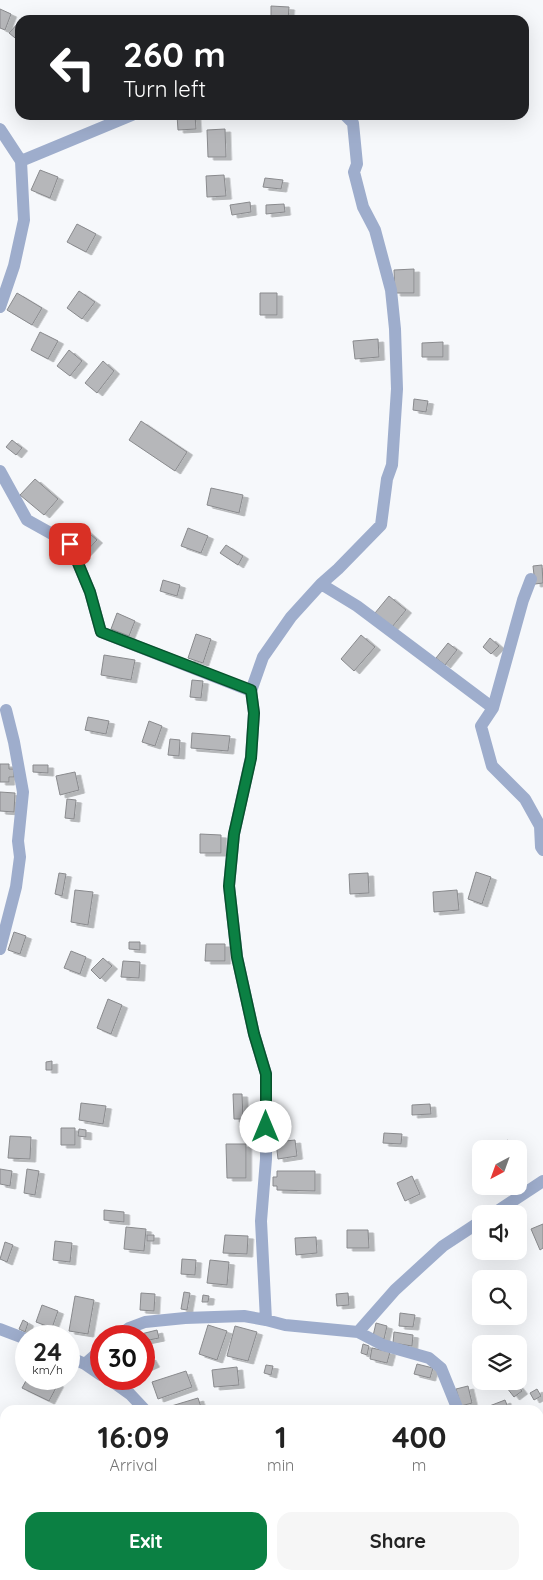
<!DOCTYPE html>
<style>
:root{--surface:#fff;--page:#f6f6f6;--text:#222;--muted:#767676;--accent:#0b8043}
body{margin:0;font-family:Quicksand,sans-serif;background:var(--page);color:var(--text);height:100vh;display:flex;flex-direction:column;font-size:19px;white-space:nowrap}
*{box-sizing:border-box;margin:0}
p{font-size:16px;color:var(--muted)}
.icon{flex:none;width:28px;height:28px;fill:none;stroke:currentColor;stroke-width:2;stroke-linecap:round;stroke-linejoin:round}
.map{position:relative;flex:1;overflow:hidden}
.side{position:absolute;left:0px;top:1405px;width:544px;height:175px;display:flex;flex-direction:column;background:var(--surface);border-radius:15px 15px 0 0;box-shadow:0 5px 20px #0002}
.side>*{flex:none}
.banner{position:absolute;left:15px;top:15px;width:514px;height:105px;border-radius:15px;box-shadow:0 5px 20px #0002;background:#202124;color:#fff;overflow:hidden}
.needle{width:32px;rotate:221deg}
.buttons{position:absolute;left:472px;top:1140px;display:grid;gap:10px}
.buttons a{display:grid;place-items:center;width:55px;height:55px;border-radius:10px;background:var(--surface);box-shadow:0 5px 20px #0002;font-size:25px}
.speed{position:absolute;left:15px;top:1325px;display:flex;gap:10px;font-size:25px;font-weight:700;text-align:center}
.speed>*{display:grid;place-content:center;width:65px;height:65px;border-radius:50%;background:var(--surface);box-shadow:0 5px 20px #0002;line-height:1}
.speed small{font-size:12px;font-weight:400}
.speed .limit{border:8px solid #d22;background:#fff;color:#111}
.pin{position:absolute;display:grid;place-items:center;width:42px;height:42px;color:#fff;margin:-21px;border-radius:10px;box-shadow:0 2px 8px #0006}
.me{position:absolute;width:55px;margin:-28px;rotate:0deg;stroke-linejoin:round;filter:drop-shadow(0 0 4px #0008)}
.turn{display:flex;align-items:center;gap:18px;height:105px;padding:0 25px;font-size:22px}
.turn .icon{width:65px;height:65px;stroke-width:2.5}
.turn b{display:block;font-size:35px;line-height:42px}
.eta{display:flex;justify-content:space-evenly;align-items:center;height:85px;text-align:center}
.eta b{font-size:30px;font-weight:700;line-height:35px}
.primary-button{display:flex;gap:10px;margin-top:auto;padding:10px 25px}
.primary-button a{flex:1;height:58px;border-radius:15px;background:var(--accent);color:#fff;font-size:20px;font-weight:700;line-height:58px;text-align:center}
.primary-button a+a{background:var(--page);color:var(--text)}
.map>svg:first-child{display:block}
</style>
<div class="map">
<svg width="543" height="1580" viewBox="0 0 543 1580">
<defs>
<filter id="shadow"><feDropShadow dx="5.5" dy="3" stdDeviation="0" flood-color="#0004"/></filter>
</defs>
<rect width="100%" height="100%" fill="#f6f8fb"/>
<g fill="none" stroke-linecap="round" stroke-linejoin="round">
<path stroke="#df8b7a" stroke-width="3" d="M0,1557L5,1560
M32,1575L41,1580"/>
</g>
<path fill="#b6b7ba" stroke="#898a8d" filter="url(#shadow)" d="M271,6L289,7L288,20H271Z
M0,9L11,14L5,30L0,28Z
M19,22L20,23V42L9,33Z
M177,115H195L196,129L178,130Z
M225,129L226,157H208L207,130Z
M40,170L58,177L50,198L31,190Z
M224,175L226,196L207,197L206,176Z
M265,178L283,180L281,189L263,187Z
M250,202L251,212L232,215L230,205Z
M284,204L285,212L266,214V205Z
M77,224L96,234L86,252L67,242Z
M414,269V293H395L394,270Z
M79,291L95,302L82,319L67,308Z
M17,293L42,308L32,325L7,310Z
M260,293H277V315H260Z
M40,332L58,341L48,359L31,350Z
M378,339L379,357L355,359L353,341Z
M443,342V357H422V343Z
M69,350L82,361L70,376L57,366Z
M103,361L114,371L97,393L85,383Z
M414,399L428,401L426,412L413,410Z
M141,421L187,452L175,471L129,440Z
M12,440L22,448L16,455L6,447Z
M35,479L58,499L44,515L20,495Z
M211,488L243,495L239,513L207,505Z
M82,527L97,540L84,554L70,541Z
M188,528L208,536L201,553L181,546Z
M226,545L243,556L238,565L220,553Z
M542,565L543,583L535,584L533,566Z
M163,580L180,585L177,596L160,591Z
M389,596L406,610L392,627L375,613Z
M117,613L135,621L129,636L111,629Z
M196,634L211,639L203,663L188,658Z
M361,635L375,647L354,671L341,659Z
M490,638L499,646L491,654L483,647Z
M448,643L457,650L445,665L436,658Z
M104,655L135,660L131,680L101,675Z
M192,680L203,681L201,698L190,697Z
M88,717L109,721L106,734L85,730Z
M149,721L162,726L155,746L142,742Z
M192,733L230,736L228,751L191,748Z
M170,739L180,740L179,756L168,755Z
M0,764H9V769H14V777H9V782H0Z
M33,765H48V773L33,772Z
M75,772L79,790L60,795L56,776Z
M0,792L15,793L14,812L0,811Z
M67,799L76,800L74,819L65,818Z
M200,834L221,835V853H200Z
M476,872L491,877L482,904L468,899Z
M59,873L66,874L62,896L55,894Z
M368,873L369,893L350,894L349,874Z
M75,890L93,892L88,925L71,922Z
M457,890L459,910L434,912L433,892Z
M14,932L26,936L20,954L8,950Z
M129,942H140V950L129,949Z
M206,944H225V961H205Z
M71,951L86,957L80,974L64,968Z
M103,958L112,966L100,979L91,970Z
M123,961L140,962L139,978L121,977Z
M108,999L122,1005L111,1034L97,1028Z
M52,1061V1070H46V1062Z
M233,1094H242L243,1119H234Z
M81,1103L106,1106L103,1124L79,1120Z
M430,1104L431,1114L412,1115V1105Z
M61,1128H75V1145H61Z
M79,1129L86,1130V1137L78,1136Z
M384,1133L402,1134L401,1144L383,1143Z
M10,1136L31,1137L30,1159L8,1158Z
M295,1140L297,1156L278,1159L276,1142Z
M508,1140L512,1149H496L495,1147Z
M226,1144H246V1178H227Z
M0,1169L12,1171L10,1186L0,1184Z
M27,1169L39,1171L35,1195L24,1193Z
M277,1171H315V1191L277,1190V1186H273V1177H277Z
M412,1176L420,1194L405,1201L397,1183Z
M104,1210L124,1212V1222L104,1220Z
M543,1224V1248L540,1250L531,1229Z
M126,1227L146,1229L144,1251L124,1249Z
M347,1230H368L369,1248H347Z
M147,1235H154V1241H147Z
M225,1235L248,1236L247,1254L223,1253Z
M316,1237L317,1253L296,1255L295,1238Z
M55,1241L72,1243L70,1262L53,1260Z
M5,1242L13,1245L7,1262L0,1259Z
M182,1259L196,1260L195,1275L181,1274Z
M210,1260L229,1262L227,1285L207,1283Z
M184,1292L190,1293L187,1310L181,1309Z
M141,1293L155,1294L154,1311L140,1310Z
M348,1293L349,1305L337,1306L336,1294Z
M203,1295L209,1296L208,1302H202Z
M75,1296L94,1300L88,1334L69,1331Z
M42,1305L58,1311L52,1328L36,1322Z
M400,1313L415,1315L413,1327L399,1326Z
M23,1320L28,1323L25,1332L19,1329Z
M376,1323L387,1326L384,1339L373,1336Z
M208,1325L227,1331L217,1360L199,1354Z
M235,1326L257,1332L248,1361L227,1356Z
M157,1330L159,1338L144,1341V1336H141V1334Z
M394,1332L413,1335L412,1346L393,1343Z
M363,1344L369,1346L367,1355L361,1353Z
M372,1348L390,1352L387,1363L370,1359Z
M150,1357L154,1364L145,1368L144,1361Z
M417,1364L433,1368L430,1378L414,1374Z
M266,1365L273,1366L271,1375L264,1373Z
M237,1367L239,1385L214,1387L212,1370Z
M186,1371L192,1387L158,1399L152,1382Z
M27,1379H48L58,1384L49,1401L22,1388Z
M515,1382L522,1391L514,1397L507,1388Z
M468,1386L472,1403L461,1406L456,1389Z
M537,1389L541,1396L534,1400L530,1393Z
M198,1398L202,1410H169L168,1407Z
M505,1400L509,1410H479Z"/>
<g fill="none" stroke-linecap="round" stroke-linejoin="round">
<path stroke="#9eadcc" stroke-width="12" d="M0,129L21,161L24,220L14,266L0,307
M21,161L132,115
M0,471L27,520L70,544L90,592L101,632L251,691L263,657L291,617L321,584L357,606L493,708
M531,579L523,600L493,708L481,726L492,766L525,799L540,826L541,847L543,850
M321,584L338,569L381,525L387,479L392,465L397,389L395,329L391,290L375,230L363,207L354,172L357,164L353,123L345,115
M251,691L254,713L251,757L234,834L229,886L237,957L254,1034L266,1074V1159L261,1221L266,1320
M0,949L16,887L20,857L18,841L23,792L14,742L6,710
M493,1214L543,1181
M0,1329L26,1339
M358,1332L395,1290L443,1246L481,1221
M118,1336L129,1328L145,1322L185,1318L244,1316L266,1320L285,1325L358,1332L383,1345L429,1358L441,1368L458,1410
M69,1357L85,1364L101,1375
M85,1364L101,1350
M109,1379L130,1394L145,1410
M174,1580V1575"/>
</g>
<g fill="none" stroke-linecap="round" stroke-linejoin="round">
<defs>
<path id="route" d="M70,544L90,592L101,632L251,690L254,713L251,758L234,834L229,886L237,957L254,1034L266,1074V1127"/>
</defs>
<use href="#route" stroke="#07532c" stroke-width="12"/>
<use href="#route" stroke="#0b8043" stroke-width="9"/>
</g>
</svg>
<div class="buttons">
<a><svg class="needle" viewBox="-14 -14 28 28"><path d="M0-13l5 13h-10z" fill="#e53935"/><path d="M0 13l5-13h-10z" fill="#767676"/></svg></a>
<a><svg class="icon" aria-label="sound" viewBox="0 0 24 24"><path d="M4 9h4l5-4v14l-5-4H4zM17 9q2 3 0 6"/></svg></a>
<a><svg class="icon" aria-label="search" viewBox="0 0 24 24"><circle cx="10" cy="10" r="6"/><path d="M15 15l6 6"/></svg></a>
<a><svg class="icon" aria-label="layers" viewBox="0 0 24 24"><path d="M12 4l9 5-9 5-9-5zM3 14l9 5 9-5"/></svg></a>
</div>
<div class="speed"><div>24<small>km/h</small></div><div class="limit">30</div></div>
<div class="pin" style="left:70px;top:544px;background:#d93025"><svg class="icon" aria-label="arrive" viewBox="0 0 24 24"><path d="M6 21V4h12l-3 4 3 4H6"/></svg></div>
<svg class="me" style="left:266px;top:1127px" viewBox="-20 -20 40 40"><circle r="19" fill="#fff"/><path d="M0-13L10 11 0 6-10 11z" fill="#0b8043"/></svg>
<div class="banner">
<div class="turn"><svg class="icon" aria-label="left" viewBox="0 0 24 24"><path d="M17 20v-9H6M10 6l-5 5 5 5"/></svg><div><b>260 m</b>Turn left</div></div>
</div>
<section class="side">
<div class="eta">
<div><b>16:09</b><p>Arrival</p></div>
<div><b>1</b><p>min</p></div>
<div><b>400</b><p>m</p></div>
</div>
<div class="primary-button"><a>Exit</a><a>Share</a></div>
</section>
</div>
